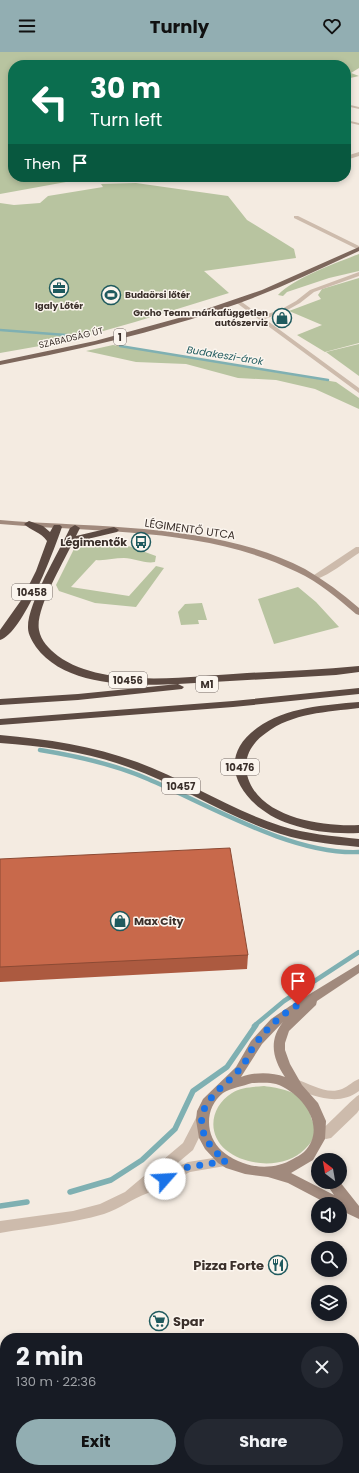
<!DOCTYPE html>
<meta charset="utf-8">
<style>
:root{--surface:#171b24;--page:#242831;--text:#f1f3f6;--muted:#9ea1a6;--accent:#92aeb2}
body{margin:0;font-family:Poppins,sans-serif;background:var(--page);color:var(--text);height:100vh;display:flex;flex-direction:column;font-size:15px;white-space:nowrap}
*{box-sizing:border-box;margin:0}
p{font-size:13px;color:var(--muted)}
.icon{flex:none;width:22px;height:22px;fill:none;stroke:currentColor;stroke-width:2;stroke-linecap:round;stroke-linejoin:round}
.map{position:relative;flex:1;overflow:hidden}
.panel{position:absolute;left:0px;top:1281px;width:359px;height:140px;display:flex;flex-direction:column;background:var(--surface);border-radius:16px 16px 0 0;box-shadow:0 2px 6px #0003}
.panel>*{flex:none}
.top-card{position:absolute;left:8px;top:8px;width:343px;height:122px;border-radius:16px;box-shadow:0 2px 6px #0003;background:#0b6e4f;color:#fff;overflow:hidden}
.needle{width:26px;rotate:329deg}
.fabs{position:absolute;left:311px;top:1101px;display:grid;gap:8px}
.fabs a{display:grid;place-items:center;width:36px;height:36px;border-radius:50%;background:var(--surface);box-shadow:0 2px 6px #0003;font-size:20px}
.pin{position:absolute;display:grid;place-items:center;width:34px;height:34px;color:#fff;margin:-41px -17px;border-radius:50% 50% 50% 0;rotate:-45deg;box-shadow:0 0 4px #0007}
.pin .icon{rotate:45deg}
.me{position:absolute;width:44px;margin:-22px;rotate:64deg;stroke-linejoin:round;filter:drop-shadow(0 0 3px #0008)}
.turn{display:flex;align-items:center;gap:14px;height:84px;padding:0 16px;font-size:18px}
.turn .icon{width:52px;height:52px;stroke-width:2.5}
.turn b{display:block;font-size:28px;line-height:34px}
.then{display:flex;align-items:center;height:38px;padding:0 16px;background:#0003;gap:8px;font-size:15px}
.round{display:grid;place-items:center;flex:none;width:42px;height:42px;border-radius:21px;background:var(--page)}
.overview{display:flex;align-items:center;justify-content:space-between;height:68px;padding:0 16px}
h1{font-size:24px;font-weight:700;line-height:30px}
.cta{display:flex;gap:8px;margin-top:auto;padding:8px 16px}
.cta a{flex:1;height:46px;border-radius:24px;background:var(--accent);color:#111;font-size:16px;font-weight:700;line-height:46px;text-align:center}
.cta a+a{background:var(--page);color:var(--text)}
header{display:flex;justify-content:space-between;align-items:center;height:52px;padding:0 16px;background:var(--accent);color:#111;font-size:18px;font-weight:700}
.map>svg:first-child{display:block}
</style>
<header><svg class="icon" aria-label="menu" viewBox="0 0 24 24"><path d="M4 6h16M4 12h16M4 18h16"/></svg>Turnly<svg class="icon" aria-label="heart" viewBox="0 0 24 24"><path d="M12 20l-8-8c-3-5 5-10 8-4 3-6 11-1 8 4z"/></svg></header>
<div class="map">
<svg width="359" height="1421" viewBox="0 0 359 1421">
<rect width="100%" height="100%" fill="#f4ebe1"/>
<path fill="#b8c4a0" d="M0,0H359V16L351,21L359,24L346,27V13H13V125H91L82,130L77,128L0,142Z
M136,131L228,144L247,168L294,197L296,206L204,219L229,241L135,270L68,289L0,301V151L14,153L40,151L48,144L103,135L101,132Z
M359,202V219L329,226L287,240L283,244L278,243C292,227 338,210 359,202Z
M359,226V291L325,300L297,283L322,273L289,259L321,247L318,243L322,237Z
M359,292V324L326,300Z
M113,293L336,330L359,346V357L315,337L276,328L238,326L186,312L136,310L86,299Z
M94,488L123,492L156,504L155,510C145,512 134,506 124,506C114,506 105,509 96,508L71,535L129,544L156,514L164,516L136,555L95,551L59,539L56,533L75,495L82,491Z
M298,535L316,550L339,575L274,592L258,547Z
M202,551L207,568H198L199,572L181,573L178,560L185,552Z
M264,1034C279,1036 298,1039 308,1053C310,1056 310,1061 311,1065C312,1069 316,1075 315,1079C315,1086 309,1093 305,1097C285,1117 247,1115 226,1098C206,1081 211,1054 232,1041C241,1035 253,1035 264,1034Z
M359,1381V1421H285L294,1416H354V1383Z"/>
<g fill="none" stroke-linecap="round" stroke-linejoin="round">
<path stroke="#7fb0b2" stroke-width="2.5" d="M0,278L79,284
M120,294L328,328"/>
<path stroke="#7fb0b2" stroke-width="4.5" d="M40,698C77,704 114,712 148,727C209,753 292,803 359,800
M254,974L284,949L359,900"/>
<path stroke="#7fb0b2" stroke-width="5.5" d="M70,1140L111,1128L142,1108L175,1077L193,1039L227,1015L256,973
M0,1154L27,1150
M354,1361L359,1359
M249,1421L259,1416"/>
<path fill="#cdbbac" fill-rule="evenodd" d="M346,52L359,55V57L346,54Z
M346,68L359,71V73L346,70Z
M359,100V104L346,108V104Z
M294,164H298L359,194V198L294,166Z
M359,220V224L314,240L300,251L284,260L265,267L359,336V341L234,249L239,248L261,264L280,258L296,249L310,238Z
M356,495H359V501C349,507 323,529 312,527L311,525Z
M296,1027C310,1032 327,1043 342,1037C349,1034 353,1029 359,1027V1039C338,1055 313,1044 292,1035L290,1032L292,1029Z
M359,1043V1058L357,1061L331,1086L326,1087L321,1086L320,1082L321,1078C328,1073 355,1044 359,1043Z
M202,1062L207,1064L208,1067L193,1098L168,1119L188,1110L226,1104L231,1105L233,1109L231,1113L190,1120L148,1141C133,1146 120,1157 104,1162C70,1172 35,1175 0,1181V1169L73,1159L100,1152L125,1140L183,1091L197,1064Z"/>
<path fill="#a18a7d" fill-rule="evenodd" d="M0,468C96,476 218,471 305,517C324,528 342,541 359,556V563L356,562C337,546 319,530 297,520C206,475 99,481 0,472Z
M359,912V921L317,949L316,953L289,979L285,991V998L290,1012L302,1033L318,1051L326,1069L325,1087L313,1108L291,1121L334,1143L325,1130H340L359,1154V1167L340,1158V1152H328L288,1131L268,1125L245,1122L226,1116L218,1111L205,1097L199,1086L196,1068L197,1059L203,1047L236,1015L251,989L271,967L290,954ZM283,970C268,989 273,1007 285,1025C272,1020 254,1020 241,1025L262,992ZM252,1031C259,1031 269,1030 276,1032C303,1041 328,1076 304,1100C301,1103 296,1105 293,1107C271,1120 242,1116 222,1099C205,1084 204,1056 223,1041C231,1036 243,1034 252,1031Z"/>
<path fill="#7d675c" fill-rule="evenodd" d="M359,195V199C324,215 289,232 253,246C171,277 86,296 0,313V309L95,289L186,264L262,238Z"/>
<path fill="#5c4a42" fill-rule="evenodd" d="M29,469L43,474L50,480L54,473H60L62,475C54,498 23,582 0,588V578L22,547L36,519L47,489C41,480 31,479 24,472Z
M75,473L80,476L76,484L114,475L119,478L117,480L79,489L71,494C62,513 35,558 39,578C41,589 49,597 58,604C105,638 192,624 247,621C285,619 322,618 359,614V620L336,623L178,632L184,635L182,637L78,648L0,653V647L78,642L178,632C134,634 65,635 36,595C33,590 28,583 28,576C27,552 59,500 70,476Z
M359,636V642L233,655L0,673V667L233,649Z
M359,650V656C327,660 292,661 266,681C254,689 245,702 246,717C252,765 321,775 359,773V781C335,782 313,780 290,772C247,758 209,711 257,676C286,655 325,653 359,650Z
M0,683C47,687 93,694 137,710C186,728 231,758 281,774C306,782 333,784 359,787V795C329,792 298,789 269,778C221,761 177,732 128,715C87,700 44,694 0,691Z"/>
</g>
<path fill="#ac5a40" d="M0,807L248,903L247,917L0,930Z"/>
<path fill="#c8694b" stroke="#8c4a34" d="M230,796L248,903L0,915V807Z"/>
<g fill="none" stroke-linecap="round" stroke-linejoin="round">
<path stroke="#1a73e8" stroke-width="7" stroke-dasharray="0 12.6" d="M165,1127L188,1115L226,1109C207,1095 192,1071 209,1049C217,1037 230,1029 239,1018C245,1012 248,1004 252,997C264,979 279,964 298,953"/>
</g>
<defs>
<symbol id="office-ring" viewBox="-11 -11 22 22"><circle r="9.5" fill="#fbf5ee" stroke="#1f5a5e" stroke-width="1.5"/><path d="M-6-3h4V-5.5h4V-3h4V5H-6ZM-1-4.5V-3h2v-1.5ZM-6 0V1H6V0Z" fill="#1f5a5e"/></symbol>
<symbol id="stadium-ring" viewBox="-11 -11 22 22"><circle r="9.5" fill="#fbf5ee" stroke="#1f5a5e" stroke-width="1.5"/><path d="M0-5a6.5 5 0 1 0 0 10a6.5 5 0 1 0 0-10ZM-3.5-1.8h7v3.6h-7Z" fill="#1f5a5e"/></symbol>
<symbol id="shop-ring" viewBox="-11 -11 22 22"><circle r="9.5" fill="#fbf5ee" stroke="#1f5a5e" stroke-width="1.5"/><path d="M-5-2.5h2.3a2.7 3.5 0 0 1 5.4 0H5L5.5 6h-11ZM-1.5-2.5h3a1.5 2.3 0 0 0-3 0Z" fill="#1f5a5e"/></symbol>
<symbol id="bus-ring" viewBox="-11 -11 22 22"><circle r="9.5" fill="#fbf5ee" stroke="#1f5a5e" stroke-width="1.5"/><path d="M-5-6H5V4H4V6H2V4H-2V6H-4V4H-5ZM-3.5-4V0h7V-4ZM-3.5 1.2v1.5H-2V1.2ZM2 1.2v1.5H3.5V1.2Z" fill="#1f5a5e"/></symbol>
<symbol id="restaurant-ring" viewBox="-11 -11 22 22"><circle r="9.5" fill="#fbf5ee" stroke="#1f5a5e" stroke-width="1.5"/><path d="M-5-6h1v4h1v-4h1v4h1v-4h1v5L-1.5 .5V6h-2V.5L-5-1ZM5-6V6H3V1.5H1.5Q1.5-4 5-6Z" fill="#1f5a5e"/></symbol>
<symbol id="supermarket-ring" viewBox="-11 -11 22 22"><circle r="9.5" fill="#fbf5ee" stroke="#1f5a5e" stroke-width="1.5"/><path d="M-6-5.5h2.5l.6 2H6L4.5 2H-2.5L-4.4-4H-6ZM-1.5 3.2a1.3 1.3 0 1 0 .1 0ZM3 3.2a1.3 1.3 0 1 0 .1 0Z" fill="#1f5a5e"/></symbol>
</defs>
<g fill-rule="evenodd">
<use href="#office-ring" x="48" y="225" width="22" height="22"/>
<use href="#stadium-ring" x="100" y="232" width="22" height="22"/>
<use href="#shop-ring" x="271" y="255" width="22" height="22"/>
<use href="#bus-ring" x="130" y="479" width="22" height="22"/>
<use href="#shop-ring" x="109" y="858" width="22" height="22"/>
<use href="#restaurant-ring" x="267" y="1202" width="22" height="22"/>
<use href="#supermarket-ring" x="148" y="1258" width="22" height="22"/>
</g>
<g text-anchor="middle" stroke-width="3" stroke-linejoin="round" paint-order="stroke">
<g font-size="9" font-weight="bold" fill="#3b302b" stroke="#fbf5ee" text-anchor="start">
<text x="125" y="246">Budaörsi lőtér</text>
<text x="59" y="257" text-anchor="middle">Igaly Lőtér</text>
<text x="268" y="264" text-anchor="end">Groho Team márkafüggetlen<tspan x="268" dy="10">autószerviz</tspan></text>
</g>
<g font-size="9" fill="#3b302b" stroke="#fbf5ee">
<text transform="translate(71 286) rotate(-13)" y="3">SZABADSÁG ÚT</text>
</g>
<g fill="#fbf5ee" stroke="#756b66" stroke-width="1">
<rect x="114" y="277" width="12" height="16" rx="3"/>
<rect x="12" y="532" width="40" height="16" rx="3"/>
<rect x="109" y="620" width="38" height="16" rx="3"/>
<rect x="196" y="624" width="22" height="16" rx="3"/>
<rect x="221" y="707" width="38" height="16" rx="3"/>
<rect x="162" y="726" width="38" height="16" rx="3"/>
</g>
<g font-size="10" font-weight="bold" fill="#3b302b">
<text x="120" y="289">1</text>
<text x="32" y="544">10458</text>
<text x="128" y="632">10456</text>
<text x="207" y="636">M1</text>
<text x="240" y="719">10476</text>
<text x="181" y="738">10457</text>
</g>
<g font-size="10" font-style="italic" fill="#1f5a5e" stroke="#fbf5ee">
<text transform="translate(225 303) rotate(9)" y="4">Budakeszi-árok</text>
</g>
<g font-size="11" fill="#3b302b" stroke="#fbf5ee">
<text transform="translate(190 477) rotate(8)" y="4">LÉGIMENTŐ UTCA</text>
</g>
<g font-size="11" font-weight="bold" fill="#3b302b" stroke="#fbf5ee" text-anchor="end">
<text x="127" y="494">Légimentők</text>
<text x="134" y="873" text-anchor="start">Max City</text>
</g>
<g font-size="13" font-weight="bold" fill="#3b302b" stroke="#fbf5ee" text-anchor="end">
<text x="264" y="1218">Pizza Forte</text>
<text x="173" y="1274" text-anchor="start">Spar</text>
</g>
</g>
</svg>
<div class="fabs">
<a><svg class="needle" viewBox="-14 -14 28 28"><path d="M0-13l5 13h-10z" fill="#e53935"/><path d="M0 13l5-13h-10z" fill="#9ea1a6"/></svg></a>
<a><svg class="icon" aria-label="sound" viewBox="0 0 24 24"><path d="M4 9h4l5-4v14l-5-4H4zM17 9q2 3 0 6"/></svg></a>
<a><svg class="icon" aria-label="search" viewBox="0 0 24 24"><circle cx="10" cy="10" r="6"/><path d="M15 15l6 6"/></svg></a>
<a><svg class="icon" aria-label="layers" viewBox="0 0 24 24"><path d="M12 4l9 5-9 5-9-5zM3 14l9 5 9-5"/></svg></a>
</div>
<div class="pin" style="left:298px;top:953px;background:#d93025"><svg class="icon" aria-label="arrive" viewBox="0 0 24 24"><path d="M6 21V4h12l-3 4 3 4H6"/></svg></div>
<svg class="me" style="left:165px;top:1127px" viewBox="-20 -20 40 40"><circle r="19" fill="#fff"/><path d="M0-13L10 11 0 6-10 11z" fill="#1a73e8"/></svg>
<div class="top-card">
<div class="turn"><svg class="icon" aria-label="left" viewBox="0 0 24 24"><path d="M17 20v-9H6M10 6l-5 5 5 5"/></svg><div><b>30 m</b>Turn left</div></div>
<div class="then">Then<svg class="icon" aria-label="arrive" viewBox="0 0 24 24"><path d="M6 21V4h12l-3 4 3 4H6"/></svg></div>
</div>
<section class="panel">
<div class="overview"><div><h1>2 min</h1><p>130 m · 22:36</p></div><a class="round"><svg class="icon" aria-label="close" viewBox="0 0 24 24"><path d="M6 6l12 12M18 6L6 18"/></svg></a></div>
<div class="cta"><a>Exit</a><a>Share</a></div>
</section>
</div>
